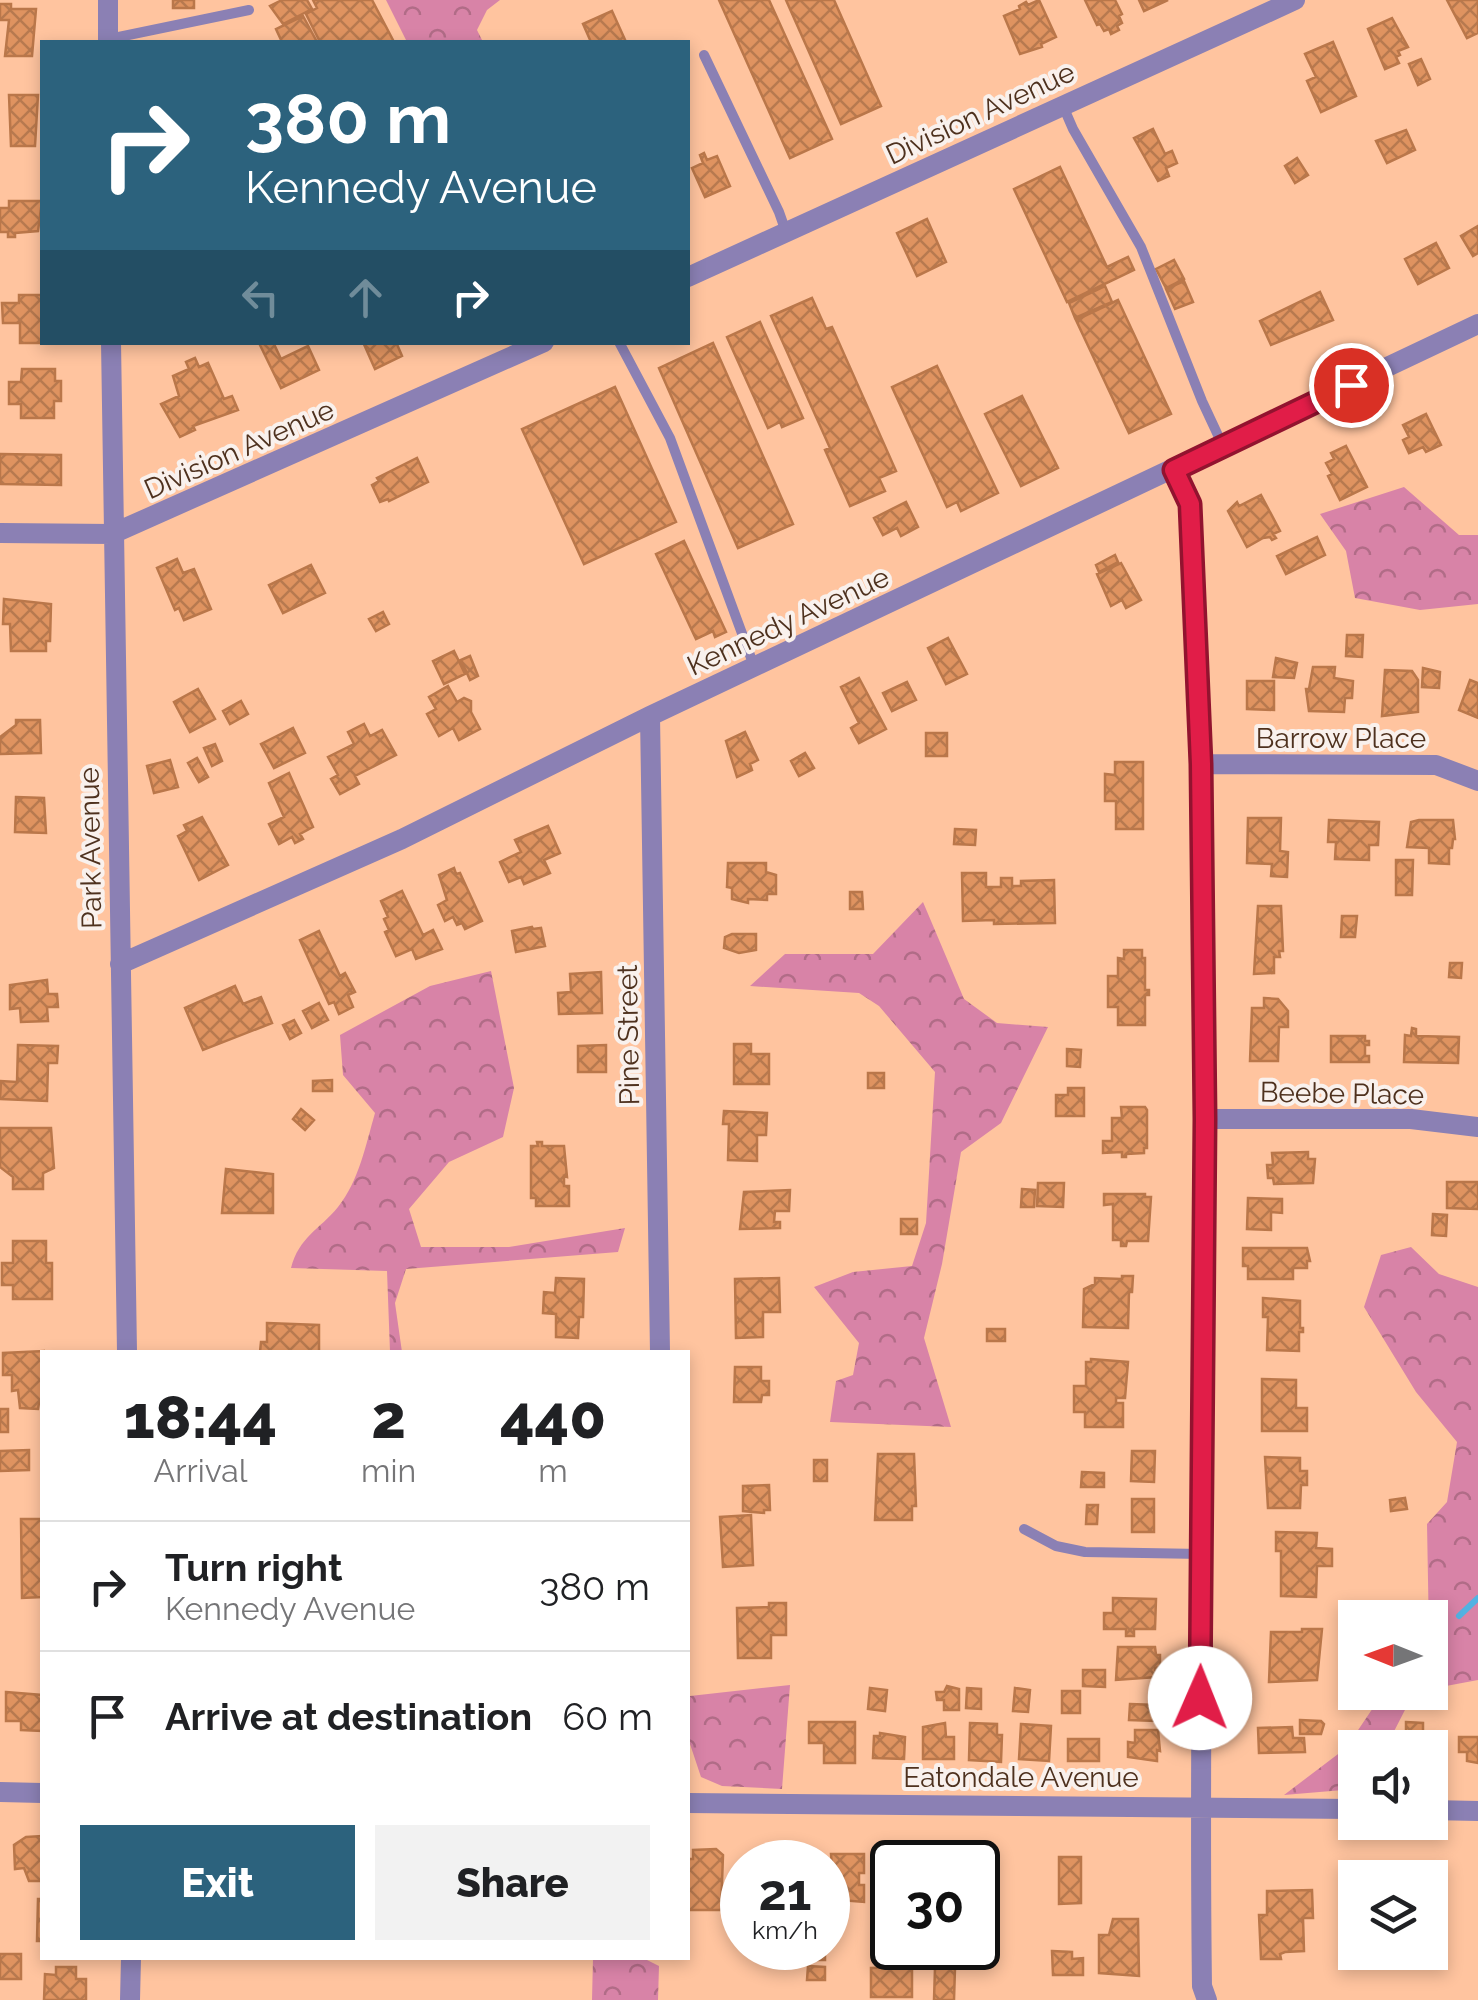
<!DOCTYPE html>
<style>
:root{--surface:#fff;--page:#f2f2f2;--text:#202124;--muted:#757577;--line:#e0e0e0;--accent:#2c627d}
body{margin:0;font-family:Raleway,sans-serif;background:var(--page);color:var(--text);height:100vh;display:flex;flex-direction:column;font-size:38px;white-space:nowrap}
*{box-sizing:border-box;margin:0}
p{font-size:32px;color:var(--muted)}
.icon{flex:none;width:55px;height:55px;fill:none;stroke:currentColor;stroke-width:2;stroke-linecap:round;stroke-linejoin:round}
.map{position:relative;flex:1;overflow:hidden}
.drawer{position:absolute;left:40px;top:1350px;width:650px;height:610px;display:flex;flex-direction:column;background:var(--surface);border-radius:0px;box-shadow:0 5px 15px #0003}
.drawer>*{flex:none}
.guide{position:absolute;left:40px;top:40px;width:650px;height:305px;border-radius:0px;box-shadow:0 5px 15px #0003;background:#2c627d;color:#fff;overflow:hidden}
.needle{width:65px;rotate:271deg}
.fabs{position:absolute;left:1338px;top:1600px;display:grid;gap:20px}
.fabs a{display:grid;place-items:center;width:110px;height:110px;border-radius:0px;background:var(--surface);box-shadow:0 5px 15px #0003;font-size:50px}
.speed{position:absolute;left:720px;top:1840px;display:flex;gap:20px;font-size:50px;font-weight:700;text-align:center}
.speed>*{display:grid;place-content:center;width:130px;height:130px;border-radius:50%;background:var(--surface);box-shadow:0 5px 15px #0003;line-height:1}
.speed small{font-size:25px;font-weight:400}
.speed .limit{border:5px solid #111;border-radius:15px;background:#fff;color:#111}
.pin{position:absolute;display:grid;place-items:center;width:85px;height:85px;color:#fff;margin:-42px;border:5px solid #fff;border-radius:50%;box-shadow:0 2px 10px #0007}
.me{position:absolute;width:110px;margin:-55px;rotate:1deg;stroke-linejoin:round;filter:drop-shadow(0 0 8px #0008)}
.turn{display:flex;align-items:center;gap:35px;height:210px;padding:0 40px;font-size:45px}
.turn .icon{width:130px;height:130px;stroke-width:2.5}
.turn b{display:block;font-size:70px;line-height:85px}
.lanes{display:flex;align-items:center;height:95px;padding:0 40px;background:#0003;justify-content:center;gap:50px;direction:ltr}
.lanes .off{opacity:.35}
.eta{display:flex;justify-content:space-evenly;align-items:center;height:170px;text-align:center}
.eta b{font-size:60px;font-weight:800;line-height:70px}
.action{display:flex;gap:20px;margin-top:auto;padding:20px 40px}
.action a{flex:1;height:115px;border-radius:0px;background:var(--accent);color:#fff;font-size:40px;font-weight:800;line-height:115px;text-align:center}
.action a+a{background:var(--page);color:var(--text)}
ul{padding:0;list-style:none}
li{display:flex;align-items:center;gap:30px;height:130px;padding:0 40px;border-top:2px solid var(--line)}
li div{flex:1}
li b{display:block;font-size:38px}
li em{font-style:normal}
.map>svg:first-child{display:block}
</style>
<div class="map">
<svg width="1478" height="2000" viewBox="0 0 1478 2000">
<defs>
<pattern id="forest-crowns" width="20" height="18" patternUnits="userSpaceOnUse" patternTransform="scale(2.5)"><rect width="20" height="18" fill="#d883a7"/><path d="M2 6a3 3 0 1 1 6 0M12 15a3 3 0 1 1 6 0" fill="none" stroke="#b16c87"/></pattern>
<pattern id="building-cross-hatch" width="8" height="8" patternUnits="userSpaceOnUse" patternTransform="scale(2.5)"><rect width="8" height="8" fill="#df9360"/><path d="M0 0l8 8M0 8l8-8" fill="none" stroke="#b7794f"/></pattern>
</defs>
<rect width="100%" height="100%" fill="#ffc49f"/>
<path fill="url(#forest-crowns)" d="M386,0H500L487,10L477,30L483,42H407Z
M1404,487L1459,535H1478V604L1420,610L1355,598L1346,551L1320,514Z
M923,902L964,999L997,1023L1048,1027L1001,1123L961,1152L942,1264L924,1338L951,1427L830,1422L836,1381L853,1375L859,1343L814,1287L853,1272L912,1266L926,1223L935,1072L879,1006L859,993L750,986L785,954H873Z
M491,971L514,1088L503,1137L449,1162L409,1209L421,1247H509L625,1228L618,1252L406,1269L395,1303L402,1352H390L387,1271L291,1268C299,1237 319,1230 338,1207C359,1181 366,1144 375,1113L343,1075L340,1035L430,986Z
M1411,1247L1439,1274L1478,1287V1680L1446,1686L1407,1706L1386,1747L1355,1748V1789L1284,1795L1346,1748L1383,1693L1430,1692L1427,1524L1447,1502L1457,1442L1416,1392L1364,1307L1381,1255Z
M790,1685L782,1789L722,1786L701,1777L688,1738L690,1696Z
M593,1958H643L659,1966L658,2000H592Z"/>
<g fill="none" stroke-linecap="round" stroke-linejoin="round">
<path stroke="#52b2e2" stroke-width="6" d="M1459,1616L1478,1598"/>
</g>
<path fill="url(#building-cross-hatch)" stroke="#ba774a" stroke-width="2.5" d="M173,0H194V8H173Z
M282,0H307L312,9L283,24L270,6Z
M313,0H372L394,42H320L306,14L317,8Z
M719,0H769L832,139L790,158Z
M786,0H834L881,106L841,124Z
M1039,0L1056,37L1041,44L1042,47L1020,54L1004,16L1020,9L1019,6L1026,2L1028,5Z
M1085,0H1115L1122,14L1119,16L1122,23L1117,26L1119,30L1111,34L1109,29L1104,31L1100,24L1097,25Z
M1139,0H1168L1144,11Z
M1447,0H1478V33L1467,38Z
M0,4H11V9H36L32,56H5L9,20H0Z
M612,11L626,42H591L583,24Z
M303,16L317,42H282L276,29Z
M1392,18L1408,47L1398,51L1400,55L1396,57L1399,63L1385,69L1368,29Z
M1333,42L1356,96L1321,112L1307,81L1316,77L1305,54Z
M1421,59L1430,79L1418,85L1409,64Z
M9,95H38L35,146H11Z
M1153,129L1165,154L1172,151L1177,163L1166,168L1169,176L1158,181L1134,138Z
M1406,130L1415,150L1387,163L1376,141Z
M704,153L707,160L717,156L730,186L705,197L692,168L703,163L700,155Z
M1297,158L1308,175L1295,183L1285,166Z
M1060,167L1107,267L1128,257L1134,270L1067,302L1014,189Z
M9,201H42L38,231L15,233V237H8V232H0V208H9Z
M927,219L946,262L917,276L897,233Z
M1478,226V253L1473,256L1461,236Z
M1436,243L1449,268L1418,284L1405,259Z
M1174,260L1184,279L1166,288L1156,269Z
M1184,281L1193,302L1175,309L1166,289Z
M1105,286L1112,302L1075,318L1069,303Z
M1320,292L1333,320L1271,345L1260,321Z
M19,295H42V342L53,343H20V323H3L2,303H19Z
M812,298L826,329L832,327L896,471L879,478L885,491L850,506L825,450L830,448L771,316Z
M1118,300L1171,414L1129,433L1076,320Z
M760,322L803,418L782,427L780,422L768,428L727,337Z
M265,342H273L281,359L308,346L319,370L281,388L260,345Z
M363,342H396L402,356L375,369Z
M713,343L793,524L738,548L659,368Z
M195,358L199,367L208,363L224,399L232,396L238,410L193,426L195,430L180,437L161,404L179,396L173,376L189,369L186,362Z
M937,366L998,493L961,511L957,502L947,507L892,387Z
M22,369H55V381H61V401H54V418H21V404H9V382H21Z
M615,387L676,522L584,564L522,429Z
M1022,396L1058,468L1021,486L985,414Z
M1426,414L1441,445L1426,452L1423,447L1409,453L1403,440L1409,437L1403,425Z
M1346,446L1367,487L1340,500L1328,476L1332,474L1326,463L1334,459L1331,453Z
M0,454L61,455V485L0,484Z
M417,458L428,482L389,501L388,499L380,502L372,485L379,481L377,478Z
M1261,495L1280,531L1273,534L1276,538L1272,540L1270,537L1263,538L1247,547L1228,511L1237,502L1239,506Z
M906,502L918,527L901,536L897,528L883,535L874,518Z
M1317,537L1325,555L1286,574L1277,556Z
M684,541L726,632L715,637L713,631L696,639L656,554Z
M1115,555L1118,562L1099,572L1096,565Z
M177,559L183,573L194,569L211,609L184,620L179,608L175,610L157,568Z
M1121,563L1141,600L1126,608L1122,600L1111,606L1097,574Z
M311,565L325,593L283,613L269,585Z
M4,599L51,604L50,641H46V651H11L10,624H3Z
M383,612L389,624L376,631L369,619Z
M1347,635H1363L1362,657L1346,656Z
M948,638L967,674L946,684L928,648Z
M454,651L465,674L444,684L433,661Z
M470,656L478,676L470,680L461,660Z
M1276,658L1297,663L1294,678L1273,677Z
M1313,667H1335L1334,678L1353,681L1352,698H1345L1344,712L1309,711L1306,689H1309Z
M1423,668L1440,672L1439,688L1422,687Z
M1385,670L1412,671L1418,680V712L1382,716Z
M859,678L886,729L859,743L851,728L859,723L841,687Z
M1470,680L1478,683V718L1459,710Z
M1247,681H1274V710L1247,709Z
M907,682L916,700L892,711L883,693Z
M448,686L457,702L464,698L471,701V712L480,729L459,740L453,728L439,736L427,714L436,709L429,697Z
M198,689L215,719L190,732L174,702Z
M241,701L248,714L230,724L223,711Z
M16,720H40L41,753L0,754V737L16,725Z
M364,724L370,736L382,730L396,755L355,776L359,784L340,794L331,779L338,775L328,757L354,744L348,732Z
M293,728L305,753L274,768L261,744Z
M745,732L758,760L750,764L752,770L737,777L726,741Z
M926,733H947V756H926Z
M215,744L222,761L212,766L204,748Z
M805,753L814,768L799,776L791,761Z
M197,758L208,777L199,782L188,763Z
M170,760L178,787L154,793L147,766Z
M1115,762H1143V829H1116V801H1105V774L1115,775Z
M289,773L313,827L300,834L303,839L295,843L292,837L279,844L269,824L284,817L269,783Z
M16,797L44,798L46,833L15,832Z
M202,817L228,865L199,880L178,836L187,831L184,825Z
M1248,818H1281L1280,851L1288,852L1287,877L1271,876L1272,864L1247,863Z
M1329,820L1379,822L1378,845H1369V860L1335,859L1336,842H1328Z
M1419,820H1453L1455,839H1453L1452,848H1449V864L1429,863V848L1407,847L1411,822Z
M548,826L560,853L544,860L550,873L524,884L521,877L509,882L500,862L521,852L515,840Z
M955,829L976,830L975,845L954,844Z
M1396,860H1413L1412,895H1396Z
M728,863H766V872L776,875V894H767V900L748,899V903L732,899V888L727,887Z
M454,868L456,874L460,873L482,921L465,929L462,923L457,925L453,917L445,921L438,905L447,900L439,875Z
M962,873H986V887H1001V878H1012V886H1021V881L1054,880L1055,923L994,924V920L963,921Z
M402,891L423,935L433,930L442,949L416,959L412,949L396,956L385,932L389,930L384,919L388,917L381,901Z
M850,892H862L863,909H850Z
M1258,906H1281L1283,951H1279L1280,957H1274V973L1254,974Z
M1342,916H1357L1355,937H1341Z
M532,927L533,929L541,928L545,946L516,952L512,931Z
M319,931L340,976L345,973L355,992L348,995L353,1007L339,1014L334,1002L329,1004L300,940Z
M732,934H756V950L739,953L724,948L725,937Z
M1124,950H1142V958H1145V990H1149V995H1145V1025H1118V1007H1108V976H1118V958L1124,959Z
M1450,963H1462L1461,978L1449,977Z
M601,972L602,1013L559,1014L558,993L571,992L570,974Z
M47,980L48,994H57L58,1007H47L48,1021L21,1022L20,1008L10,1009V985Z
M235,986L243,1004L261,997L272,1023L203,1050L185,1008Z
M1264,998L1278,999L1288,1011V1027H1279L1278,1061H1250L1252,1008H1264Z
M319,1003L328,1020L312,1028L303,1011Z
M294,1020L301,1033L290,1039L283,1025Z
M1412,1028L1416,1029V1036L1459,1037L1458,1063L1404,1062L1405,1035L1411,1036Z
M1331,1036H1365V1041H1369V1045H1365V1056H1369V1062H1331Z
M734,1044H751V1054H769V1084H734Z
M18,1045L58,1046L57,1063H48L47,1101L0,1099L1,1081L17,1082Z
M606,1045V1072H578V1046Z
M1067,1049L1081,1050L1080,1067L1067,1066Z
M868,1073H884V1088H868Z
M332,1080V1091H313V1081Z
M1068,1088H1084V1116H1056V1095H1068Z
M1121,1107H1145L1147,1110V1148H1144V1153L1126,1154V1157H1122V1152L1103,1153V1141H1112V1118H1122Z
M301,1109L314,1120L305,1130L293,1119Z
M724,1111L767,1113L766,1135H757V1161L728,1160L729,1124H723Z
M0,1128H51L54,1168L43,1173V1189H13V1177L0,1167Z
M537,1142H542V1146H564L567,1177L564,1176V1186H569V1206H536V1198H531V1146H538Z
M1308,1152V1159H1315L1313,1183L1274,1184L1273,1178H1268L1267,1165H1273L1272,1153Z
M226,1169L273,1174V1213H222Z
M1447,1182H1478V1209L1447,1208Z
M1038,1183H1064L1063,1207L1037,1206Z
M1022,1189L1035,1190L1034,1207H1021Z
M790,1190L789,1211H775L774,1222H780V1228L740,1229L744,1192Z
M1104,1194H1145V1197H1151L1148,1241H1127L1126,1246H1121V1240H1113V1204L1104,1205Z
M1248,1198L1282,1199V1213L1271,1212V1230L1247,1229Z
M1433,1214L1447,1215L1446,1236L1432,1235Z
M901,1219H917V1234H901Z
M13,1241H46V1263H52V1299H13V1285H2V1263H13Z
M1243,1248H1307L1310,1261H1307V1268H1293V1279H1248V1266H1243Z
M1122,1276H1133L1132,1292H1129L1128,1328L1083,1327L1084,1289L1095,1284V1278L1122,1279Z
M556,1278L584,1279L583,1317H579L578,1338L556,1337V1314L543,1313L544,1292L555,1293Z
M779,1278L780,1312H763V1337L736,1338L735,1279Z
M1263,1298L1300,1301V1328H1303V1332H1299V1351L1267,1350L1268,1317H1263Z
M267,1323L319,1325V1352H257H260L261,1342H267Z
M987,1329H1005V1341H987Z
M45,1351L42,1352V1403H39L38,1409L20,1408L18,1390L12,1391V1375H3V1353Z
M1091,1359L1128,1362L1125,1398H1116V1403H1123V1427H1085V1412H1074V1386H1086V1362H1091Z
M735,1367H761V1381H769V1395H762L761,1402H734Z
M1262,1379L1296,1380V1408H1307V1431H1262Z
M0,1409H8V1432H0Z
M29,1450V1470L0,1471V1451Z
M1132,1451H1155L1154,1482L1131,1481Z
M878,1454H914L916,1506H912V1520H875Z
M1265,1457L1300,1458V1471H1307V1485H1301L1300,1508H1268Z
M814,1460H827V1481H814Z
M1082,1472L1104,1473V1487H1081Z
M769,1485L770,1510H764V1513L743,1511V1486Z
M1405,1498L1407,1509L1391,1511L1390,1500Z
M1132,1499H1154V1532H1132Z
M1087,1505H1098L1097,1524H1086Z
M751,1515L753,1565L723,1567L720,1517Z
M21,1519H42V1597L22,1598Z
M1276,1532L1317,1533L1316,1548L1332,1549V1566H1317L1316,1597L1281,1596V1551H1276Z
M1113,1598L1156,1599L1155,1629H1134V1636H1126V1629H1104V1613H1113Z
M1394,1602L1395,1614L1367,1615V1603Z
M769,1603H786V1635H771V1658H738L737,1608L769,1607Z
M1302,1629H1322L1317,1680L1269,1682L1271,1632H1302Z
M1118,1647H1155L1156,1655H1160V1667L1155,1668L1156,1677L1116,1680Z
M1083,1670H1105V1687L1083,1686Z
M947,1686L959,1689V1710H944V1700H937L936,1692H944Z
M870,1688L887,1690L885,1711L868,1709Z
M967,1688L981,1689V1709L966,1708Z
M1015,1688L1030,1690L1028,1712L1013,1711Z
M1062,1691H1080V1713H1062Z
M6,1692L42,1695V1731L21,1730V1721H6Z
M1130,1704L1156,1705V1721L1129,1720Z
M1300,1720L1321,1721L1324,1724L1321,1734H1300Z
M809,1722H855V1763H824V1743H809Z
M1406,1722L1423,1723V1737H1434L1433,1761H1430V1748H1406Z
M945,1723L946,1737H954V1759H923V1727Z
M970,1723L997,1724V1735H1002L1001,1762L969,1760Z
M1021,1724L1051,1726L1049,1761L1019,1759Z
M1292,1727L1293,1738H1304L1305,1752L1259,1753L1258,1728Z
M1135,1730H1158L1160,1751L1157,1750V1761L1128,1757V1742L1135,1743Z
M880,1733L905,1737L904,1759L873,1758L874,1736H880Z
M1459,1737H1478V1763L1467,1761V1752H1459Z
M1068,1739H1099V1761H1068Z
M42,1836V1881H29L24,1868L15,1869L14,1845L26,1837Z
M716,1849L723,1855L721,1910H688V1859H693V1850Z
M831,1854H864V1873H859V1885H864V1902L828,1899V1868H832Z
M1059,1857H1081V1903L1059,1904Z
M1312,1890L1313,1918H1303L1304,1951L1285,1952L1280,1954L1281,1959H1261L1259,1915H1267V1891Z
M38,1899H42V1941H37Z
M1430,1910H1443L1441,1953L1431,1952Z
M1113,1919H1138L1139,1976L1099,1973V1935H1109Z
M807,1948H825V1960H807Z
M1052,1951L1072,1952V1959L1083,1958V1975H1053Z
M0,1954H21V1979H0Z
M808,1966L825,1967V1980H807Z
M56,1967H76V1979H86V2000H44L45,1974L56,1975Z
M912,1967V1997H871V1968Z
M935,1968H955L954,2000H934Z"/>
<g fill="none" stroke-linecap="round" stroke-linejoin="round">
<path stroke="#8b80b4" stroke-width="10" d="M109,39L249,10
M704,55L779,212L786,232
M1063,106L1073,129L1141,247L1202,401L1223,446
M619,342L670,438L754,666
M1024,1529L1056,1546L1085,1552L1202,1554"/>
<path stroke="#8b80b4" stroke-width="20" d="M108,0V42
M688,277L1295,0
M111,342L127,1352
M1175,470L1190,505C1199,709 1204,912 1205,1117C1206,1407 1198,1696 1202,1986L1207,2000
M0,533L112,534L544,342
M650,716L660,1352
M1201,764L1436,765L1478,781
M120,964L402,839L650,716L1478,324
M1205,1119H1411L1478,1127
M0,1792L42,1793
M688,1803L1355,1809
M1430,1810L1478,1811
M130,2000L131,1958"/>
</g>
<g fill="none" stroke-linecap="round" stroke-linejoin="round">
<defs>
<path id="route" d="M1200,1698L1205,1119L1201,764L1190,504L1174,470L1351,385"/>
</defs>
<use href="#route" stroke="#92132f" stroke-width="25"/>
<use href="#route" stroke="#e11d48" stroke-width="18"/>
</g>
<g text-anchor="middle" stroke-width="8" stroke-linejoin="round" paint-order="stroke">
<g font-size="28" fill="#4e311e" stroke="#f9f1ed">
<text transform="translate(980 113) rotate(-25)" y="10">Division Avenue</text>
<text transform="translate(239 449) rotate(-24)" y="10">Division Avenue</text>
<text transform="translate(788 621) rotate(-25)" y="10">Kennedy Avenue</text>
<text x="1341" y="748">Barrow Place</text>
<text transform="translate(90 848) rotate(-91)" y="10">Park Avenue</text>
<text transform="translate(628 1035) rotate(-91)" y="10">Pine Street</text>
<text transform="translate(1342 1093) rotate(1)" y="10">Beebe Place</text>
<text x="1021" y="1787">Eatondale Avenue</text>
</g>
</g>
</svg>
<div class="fabs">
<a><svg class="needle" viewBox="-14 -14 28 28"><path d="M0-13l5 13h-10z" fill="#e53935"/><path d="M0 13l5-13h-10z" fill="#757577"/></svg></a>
<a><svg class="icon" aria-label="sound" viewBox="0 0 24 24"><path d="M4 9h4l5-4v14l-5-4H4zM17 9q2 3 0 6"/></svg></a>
<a><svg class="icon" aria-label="layers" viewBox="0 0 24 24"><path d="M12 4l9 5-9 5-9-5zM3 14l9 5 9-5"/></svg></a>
</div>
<div class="speed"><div>21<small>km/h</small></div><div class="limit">30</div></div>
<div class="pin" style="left:1351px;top:385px;background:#d93025"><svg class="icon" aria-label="arrive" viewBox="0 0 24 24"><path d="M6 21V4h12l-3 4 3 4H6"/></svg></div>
<svg class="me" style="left:1200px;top:1698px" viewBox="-20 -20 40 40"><circle r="19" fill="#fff"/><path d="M0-13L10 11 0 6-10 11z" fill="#e11d48"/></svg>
<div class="guide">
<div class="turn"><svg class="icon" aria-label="right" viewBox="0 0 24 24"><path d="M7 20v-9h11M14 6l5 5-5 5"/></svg><div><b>380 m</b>Kennedy Avenue</div></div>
<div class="lanes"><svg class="icon off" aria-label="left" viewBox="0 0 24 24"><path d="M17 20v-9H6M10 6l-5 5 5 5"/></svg><svg class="icon off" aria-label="ahead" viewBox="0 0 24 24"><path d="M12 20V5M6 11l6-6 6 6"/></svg><svg class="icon" aria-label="right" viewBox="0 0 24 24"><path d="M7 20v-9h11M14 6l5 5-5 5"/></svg></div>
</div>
<section class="drawer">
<div class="eta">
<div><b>18:44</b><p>Arrival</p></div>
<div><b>2</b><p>min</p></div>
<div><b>440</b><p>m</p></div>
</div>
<ul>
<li><svg class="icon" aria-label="right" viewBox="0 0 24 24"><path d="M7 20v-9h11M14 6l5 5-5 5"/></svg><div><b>Turn right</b><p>Kennedy Avenue</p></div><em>380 m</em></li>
<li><svg class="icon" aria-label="arrive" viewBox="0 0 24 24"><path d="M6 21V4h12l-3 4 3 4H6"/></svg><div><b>Arrive at destination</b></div><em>60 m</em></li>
</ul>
<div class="action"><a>Exit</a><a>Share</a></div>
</section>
</div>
